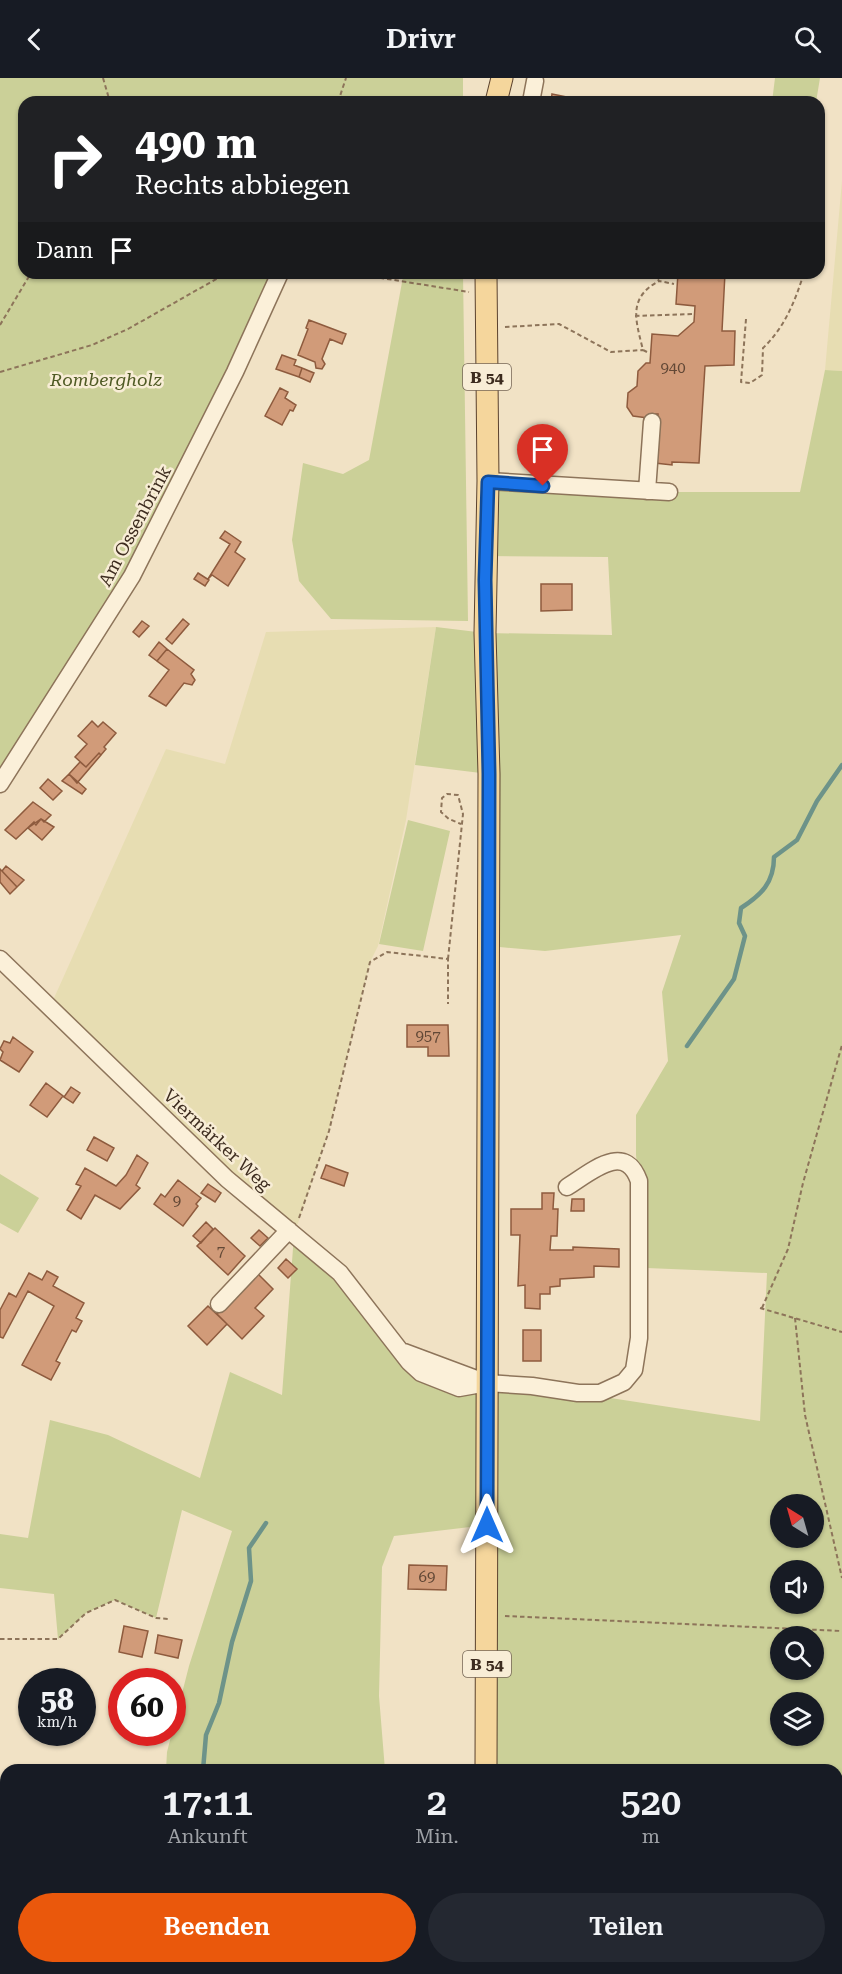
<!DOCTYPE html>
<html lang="de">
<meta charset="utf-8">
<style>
:root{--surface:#171b24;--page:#242831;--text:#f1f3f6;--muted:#9ea1a6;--accent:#ea580c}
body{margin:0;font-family:"Roboto Serif",serif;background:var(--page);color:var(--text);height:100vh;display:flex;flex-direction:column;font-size:22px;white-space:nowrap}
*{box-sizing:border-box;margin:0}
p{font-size:20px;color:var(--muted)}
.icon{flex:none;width:33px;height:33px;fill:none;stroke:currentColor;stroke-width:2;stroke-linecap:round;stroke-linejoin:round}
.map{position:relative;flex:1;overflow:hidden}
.drawer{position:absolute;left:0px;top:1686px;width:843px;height:210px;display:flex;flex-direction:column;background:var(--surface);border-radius:18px 18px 0 0;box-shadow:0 2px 4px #0004}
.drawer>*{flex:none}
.banner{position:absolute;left:18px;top:18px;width:807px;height:183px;border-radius:18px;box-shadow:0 2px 4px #0004;background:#202124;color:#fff;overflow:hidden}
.needle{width:39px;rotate:323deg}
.tools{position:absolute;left:770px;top:1416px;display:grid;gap:12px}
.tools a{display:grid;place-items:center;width:54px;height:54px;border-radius:50%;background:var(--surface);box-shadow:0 2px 4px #0004;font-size:30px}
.speed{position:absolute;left:18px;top:1590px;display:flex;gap:12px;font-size:30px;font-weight:700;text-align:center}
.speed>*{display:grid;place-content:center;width:78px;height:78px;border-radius:50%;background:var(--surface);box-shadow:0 2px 4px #0004;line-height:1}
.speed small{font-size:15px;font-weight:400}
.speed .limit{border:9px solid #d22;background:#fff;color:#111}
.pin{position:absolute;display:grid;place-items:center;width:51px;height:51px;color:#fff;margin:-62px -26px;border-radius:50% 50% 50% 0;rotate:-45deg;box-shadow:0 0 6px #0007}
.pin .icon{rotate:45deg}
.me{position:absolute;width:66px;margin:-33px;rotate:0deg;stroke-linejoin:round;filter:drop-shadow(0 0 4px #0008)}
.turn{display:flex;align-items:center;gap:21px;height:126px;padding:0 18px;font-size:27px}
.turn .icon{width:78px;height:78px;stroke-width:2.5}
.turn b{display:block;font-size:42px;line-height:51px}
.then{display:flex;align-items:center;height:57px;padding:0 18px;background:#0003;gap:12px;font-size:22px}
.eta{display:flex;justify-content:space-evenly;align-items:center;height:102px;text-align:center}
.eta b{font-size:36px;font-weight:600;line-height:42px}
.cta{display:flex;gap:12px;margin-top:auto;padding:12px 18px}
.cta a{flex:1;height:69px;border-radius:36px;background:var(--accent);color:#fff;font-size:24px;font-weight:600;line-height:69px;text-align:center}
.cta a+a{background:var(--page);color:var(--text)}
header{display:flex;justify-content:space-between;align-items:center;height:78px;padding:0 18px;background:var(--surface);font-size:27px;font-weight:600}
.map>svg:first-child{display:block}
</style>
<header><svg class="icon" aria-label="back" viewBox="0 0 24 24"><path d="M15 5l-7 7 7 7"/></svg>Drivr<svg class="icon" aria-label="search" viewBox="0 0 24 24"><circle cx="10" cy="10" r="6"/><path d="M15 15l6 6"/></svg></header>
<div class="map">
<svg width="842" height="1896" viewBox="0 0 842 1896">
<rect width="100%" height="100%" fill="#f1e2c5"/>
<path fill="#e7ddb2" d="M842,103V293L825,292Z
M436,549L406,742L378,868L370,884L329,1053L294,1157L50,929L166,671L225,686L266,554Z"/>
<path fill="#cbd098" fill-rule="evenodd" d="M0,0H463V24H24V195H273C213,329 148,459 72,584C49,620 24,655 0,690Z
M775,0H820L816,24H772Z
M390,195H463L468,543L331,541L299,503L292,462L303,385L343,396L369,382L403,199Z
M825,292L842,293V1896H510L509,1890H837V1692H486L487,1447L394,1458L382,1489L379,1618L385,1692H166L167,1674L189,1588L232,1453L182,1432L156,1540L115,1522L86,1535L58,1561L54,1516L0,1510V1456L28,1460L50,1342L108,1357L200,1400L230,1294L282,1317L294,1157L340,1195L409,1284L578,1315L760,1343L767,1195L647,1190L636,1077V1037L668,983L662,914L681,857L545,873L489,868V696L415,687L436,549L485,555L612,557L608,479L486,478L488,403L669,414H800ZM780,1426H813V1460H780ZM780,1492H813V1526H780ZM780,1558H813V1592H780ZM780,1624H813V1658H780Z
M408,742L450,753L423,873L379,866Z
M0,1096L39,1120L18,1155L0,1145Z
M156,1890H483L484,1896H156Z"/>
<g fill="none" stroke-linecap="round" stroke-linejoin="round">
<path stroke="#6d9389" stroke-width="4.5" d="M687,968L734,901L745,858L739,845L741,830C761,817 774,805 774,779L797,762L817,723L842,687
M203,1692L206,1657L219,1625L232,1564L251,1503L249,1470L266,1445
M184,1896L185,1890"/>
</g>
<path fill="#d19b79" stroke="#8e5b3e" stroke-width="1.5" d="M552,16L572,20L571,24H551Z
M678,195H725L722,253H735L734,287L705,288L699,385L672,384V387L655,385L658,336H653L648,340L633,338L627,329L628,315L637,308L638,293L646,285H650L652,256L678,258L694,244L695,228L676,226Z
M309,242L346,256L342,266L330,261L322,281L325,286L322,291L316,290L315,284L298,277L308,251L306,250Z
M282,277L296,282L294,287L302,290L299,299L276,291Z
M302,290L314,295L310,304L299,299Z
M280,310L288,314L285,320L296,327L293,333L290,332L282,347L265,338Z
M225,453L241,464L235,474L245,481L228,508L212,497L208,501L230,466L220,460Z
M198,495L209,502L205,508L194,501Z
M541,506H572V532L541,533Z
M183,541L189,546L172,566L166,561Z
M142,543L149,548L139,559L133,554Z
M159,564L167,571L157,583L149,577Z
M167,571L194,592L191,596L195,602L192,607L184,605L166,628L149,618L169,592L157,583Z
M92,643L98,649L103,644L116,655L104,669L106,671L101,677L99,675L86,689L75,679L87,666L78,658Z
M99,675L101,677L77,705L69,696L80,684L86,689Z
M69,696L86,711L82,716L62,703Z
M48,701L62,713L53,722L40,710Z
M33,724L51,737L44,744L41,741L36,747L34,744L16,761L5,752Z
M41,741L54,749L42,762L28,750Z
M6,788L24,802L17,809L2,793Z
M0,791L17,809L10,816L0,804Z
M407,947H448L449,978H428V969H407Z
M13,959L33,974L19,994L0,982L3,974L0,971L4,963L10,965Z
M46,1005L63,1018L47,1039L30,1027Z
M71,1009L80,1015L73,1025L64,1019Z
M94,1059L114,1070L107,1083L87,1072Z
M137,1077L148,1085L136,1107L140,1110L120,1131L95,1117L81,1141L67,1132L81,1108L76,1106L85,1090L116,1108L126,1097Z
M326,1087L348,1095L344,1108L321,1100Z
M178,1102L201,1120L196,1126L198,1128L183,1148L154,1126L161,1116L165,1119Z
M208,1106L221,1115L215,1124L201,1115Z
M542,1115H554L553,1131H558L557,1158H551L550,1172H573V1169L619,1171V1189L594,1188V1199L560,1201V1208L550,1209V1216H540V1231L525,1230V1207L518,1208L520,1157H511V1131H542Z
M572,1121H584V1133H571Z
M206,1144L213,1151L201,1165L193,1158Z
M215,1150L245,1178L228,1197L197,1168Z
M259,1152L268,1160L260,1168L251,1160Z
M286,1181L297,1191L288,1200L278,1190Z
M47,1193L58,1199L53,1208L84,1225L76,1240L82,1243L76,1254L72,1252L56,1283L60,1285L51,1302L22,1287L54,1228L28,1213L3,1260L0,1259V1232L9,1215L16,1219L29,1195L42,1202Z
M257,1195L273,1211L255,1230L264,1238L242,1261L217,1236Z
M208,1228L227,1246L207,1267L188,1248Z
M523,1252H541V1283H523Z
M409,1487L447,1488L446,1512L408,1511Z
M124,1548L148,1553L142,1579L119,1574Z
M158,1557L182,1562L178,1580L155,1575Z"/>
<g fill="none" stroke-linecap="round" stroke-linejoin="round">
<defs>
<path id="minor" d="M531,24L535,3
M488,403L669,414
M647,413L652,344
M0,706L132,498L235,294L280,195
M0,881L227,1101L340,1195L409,1284L421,1295L459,1310L487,1305L532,1308L578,1315H600L624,1304L634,1292L639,1260V1103C625,1063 591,1094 567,1109
M219,1226L289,1152
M404,1274L487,1305"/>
<path id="major" d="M496,24L502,0
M486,195L488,403L485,555L489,696L486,1692
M509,1890L510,1896"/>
</defs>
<use href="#minor" stroke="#8d745a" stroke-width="19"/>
<use href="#major" stroke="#5b422e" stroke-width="23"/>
<path stroke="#8d745a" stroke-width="2" stroke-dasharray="4.5 3" stroke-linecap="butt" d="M103,0L110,24
M338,24L346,0
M350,195L469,214
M654,195L659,203L674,206
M635,238L693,236
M746,241L741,304L750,305L762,297L763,270C785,249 795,223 804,195
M0,247L31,195
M505,249L559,246L611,274L643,272
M647,274L643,272C636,243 627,220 659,203
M0,294L92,267L128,251L227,195
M448,881L463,736L458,717L447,716L442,720L441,734L449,741L461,746
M299,1140L329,1053L370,884L387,874L448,881V926
M760,1230L842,1254
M762,1230L788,1171L803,1105L842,967
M795,1240L805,1337L842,1500
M505,1538L842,1553
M0,1561H58L86,1535L115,1522L156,1540L168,1541"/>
<use href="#minor" stroke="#fbf0d9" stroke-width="16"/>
<use href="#major" stroke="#f5d69c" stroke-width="21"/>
</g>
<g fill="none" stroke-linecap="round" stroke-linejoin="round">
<defs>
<path id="route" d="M487,1447L489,696L485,502L488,404L543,408"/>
</defs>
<use href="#route" stroke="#114b97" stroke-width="15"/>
<use href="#route" stroke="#1a73e8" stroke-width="10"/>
</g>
<g text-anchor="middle" stroke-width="5" stroke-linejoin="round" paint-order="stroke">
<g font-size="15" fill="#624836">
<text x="673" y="295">940</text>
<text x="428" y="963">957</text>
<text x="177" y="1128">9</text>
<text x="221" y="1178">7</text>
<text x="427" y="1504">69</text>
</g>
<g fill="#f8edd6" stroke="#756656" stroke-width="1.5">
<rect x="463" y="286" width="48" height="26" rx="4.5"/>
<rect x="463" y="1573" width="48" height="26" rx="4.5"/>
</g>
<g font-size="16" font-weight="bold" fill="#3d2c1f">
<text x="487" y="305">B 54</text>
<text x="487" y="1592">B 54</text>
</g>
<g font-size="18" font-style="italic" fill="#4f5a24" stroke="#f8edd6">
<text x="106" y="308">Rombergholz</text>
</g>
<g font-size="18" fill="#3d2c1f" stroke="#f8edd6">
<text transform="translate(135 448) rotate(-62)" y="6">Am Ossenbrink</text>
<text transform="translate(217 1062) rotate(43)" y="6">Viermärker Weg</text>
</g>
</g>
</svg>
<div class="tools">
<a><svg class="needle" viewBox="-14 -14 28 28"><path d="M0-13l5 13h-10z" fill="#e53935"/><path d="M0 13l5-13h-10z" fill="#9ea1a6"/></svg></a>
<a><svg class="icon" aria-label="sound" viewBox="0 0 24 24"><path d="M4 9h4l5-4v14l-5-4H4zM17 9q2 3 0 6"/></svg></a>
<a><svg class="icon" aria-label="search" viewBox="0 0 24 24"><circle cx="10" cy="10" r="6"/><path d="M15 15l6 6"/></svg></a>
<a><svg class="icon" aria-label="layers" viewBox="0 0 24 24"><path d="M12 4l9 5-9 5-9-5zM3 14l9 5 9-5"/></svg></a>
</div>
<div class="speed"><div>58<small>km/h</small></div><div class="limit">60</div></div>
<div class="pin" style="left:543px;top:408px;background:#d93025"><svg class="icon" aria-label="arrive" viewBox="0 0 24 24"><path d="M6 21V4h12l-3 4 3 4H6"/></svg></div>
<svg class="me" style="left:487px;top:1447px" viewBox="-20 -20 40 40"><path d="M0-17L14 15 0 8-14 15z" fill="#1a73e8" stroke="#fff" stroke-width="4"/></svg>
<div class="banner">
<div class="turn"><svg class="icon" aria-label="right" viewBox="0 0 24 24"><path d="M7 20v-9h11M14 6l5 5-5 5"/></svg><div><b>490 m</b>Rechts abbiegen</div></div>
<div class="then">Dann<svg class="icon" aria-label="arrive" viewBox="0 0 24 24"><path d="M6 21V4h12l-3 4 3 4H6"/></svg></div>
</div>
<section class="drawer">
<div class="eta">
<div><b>17:11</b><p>Ankunft</p></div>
<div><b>2</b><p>Min.</p></div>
<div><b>520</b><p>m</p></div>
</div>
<div class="cta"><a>Beenden</a><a>Teilen</a></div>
</section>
</div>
